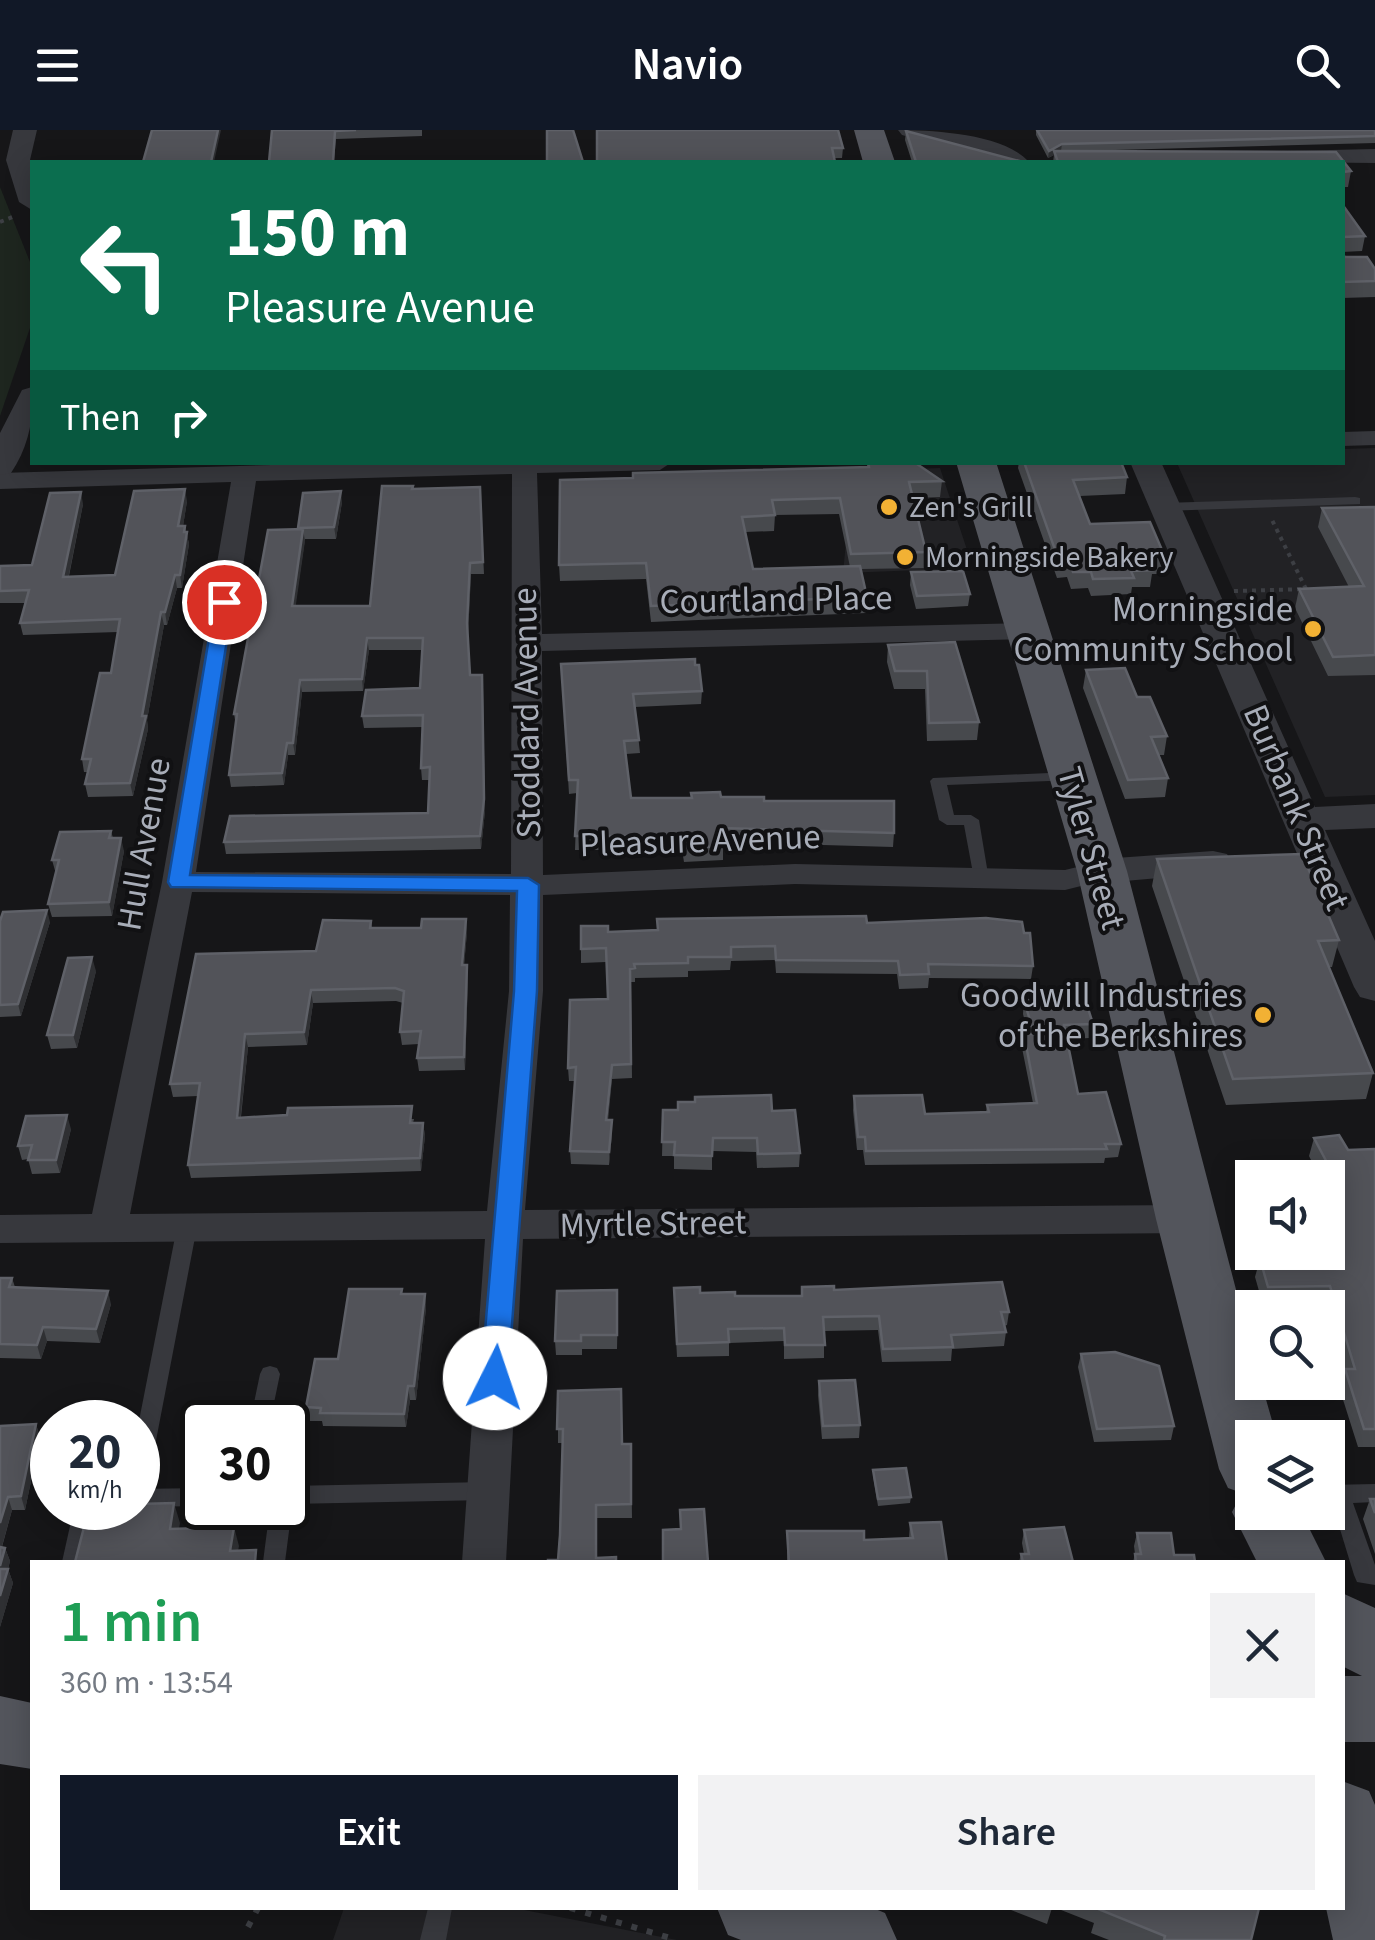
<!DOCTYPE html>
<meta charset="utf-8">
<style>
:root{--surface:#fff;--page:#f2f2f3;--text:#1f2937;--muted:#747a83;--accent:#111827}
body{margin:0;font-family:"Source Sans 3",sans-serif;background:var(--page);color:var(--text);height:100vh;display:flex;flex-direction:column;font-size:38px;white-space:nowrap}
*{box-sizing:border-box;margin:0}
p{font-size:32px;color:var(--muted)}
.icon{flex:none;width:55px;height:55px;fill:none;stroke:currentColor;stroke-width:2;stroke-linecap:round;stroke-linejoin:round}
.map{position:relative;flex:1;overflow:hidden}
.sheet{position:absolute;left:30px;top:1430px;width:1315px;height:350px;display:flex;flex-direction:column;background:var(--surface);border-radius:0px;box-shadow:0 5px 25px #0003}
.sheet>*{flex:none}
.banner{position:absolute;left:30px;top:30px;width:1315px;height:305px;border-radius:0px;box-shadow:0 5px 25px #0003;background:#0b6e4f;color:#fff;overflow:hidden}
.tools{position:absolute;left:1235px;top:1030px;display:grid;gap:20px}
.tools a{display:grid;place-items:center;width:110px;height:110px;border-radius:0px;background:var(--surface);box-shadow:0 5px 25px #0003;font-size:50px}
.speed{position:absolute;left:30px;top:1270px;display:flex;gap:20px;font-size:50px;font-weight:700;text-align:center}
.speed>*{display:grid;place-content:center;width:130px;height:130px;border-radius:50%;background:var(--surface);box-shadow:0 5px 25px #0003;line-height:1}
.speed small{font-size:25px;font-weight:400}
.speed .limit{border:5px solid #111;border-radius:15px;background:#fff;color:#111}
.pin{position:absolute;display:grid;place-items:center;width:85px;height:85px;color:#fff;margin:-42px;border:5px solid #fff;border-radius:50%;box-shadow:0 2px 10px #0007}
.me{position:absolute;width:110px;margin:-55px;rotate:4deg;stroke-linejoin:round;filter:drop-shadow(0 0 8px #0008)}
.turn{display:flex;align-items:center;gap:35px;height:210px;padding:0 30px;font-size:45px}
.turn .icon{width:130px;height:130px;stroke-width:2.5}
.turn b{display:block;font-size:70px;line-height:85px}
.then{display:flex;align-items:center;height:95px;padding:0 30px;background:#0003;gap:20px;font-size:38px}
.round{display:grid;place-items:center;flex:none;width:105px;height:105px;border-radius:0px;background:var(--page)}
.overview{display:flex;align-items:center;justify-content:space-between;height:170px;padding:0 30px}
h1{font-size:60px;font-weight:600;line-height:75px;color:#1e9e55}
.cta{display:flex;gap:20px;margin-top:auto;padding:20px 30px}
.cta a{flex:1;height:115px;border-radius:0px;background:var(--accent);color:#fff;font-size:40px;font-weight:600;line-height:115px;text-align:center}
.cta a+a{background:var(--page);color:var(--text)}
header{display:flex;justify-content:space-between;align-items:center;height:130px;padding:0 30px;background:var(--accent);color:#fff;font-size:45px;font-weight:600}
.map>svg:first-child{display:block}
</style>
<header><svg class="icon" aria-label="menu" viewBox="0 0 24 24"><path d="M4 6h16M4 12h16M4 18h16"/></svg>Navio<svg class="icon" aria-label="search" viewBox="0 0 24 24"><circle cx="10" cy="10" r="6"/><path d="M15 15l6 6"/></svg></header>
<div class="map">
<svg width="1375" height="1810" viewBox="0 0 1375 1810">
<rect width="100%" height="100%" fill="#161618"/>
<path fill="#222225" d="M1375,318V665L1325,667L1177,333L1342,332L1343,319Z
M940,338L973,438L843,443L853,341Z
M344,1778H514L677,1810H333Z"/>
<path fill="#1e261f" d="M0,57L32,137L31,195L0,286Z"/>
<g fill="none" stroke-linecap="round" stroke-linejoin="round">
<path stroke="#3d3f44" stroke-width="4" stroke-dasharray="4 5" stroke-linecap="butt" d="M0,92L15,86
M1234,461L1306,459L1272,390"/>
<path stroke="#3d3f44" stroke-width="6" stroke-dasharray="6 10" stroke-linecap="butt" d="M570,1778L677,1810
M248,1797L258,1778"/>
<path fill="#37383d" fill-rule="evenodd" d="M1355,367L1360,368V374L1164,381L1157,377L1164,373Z
M1071,642L1079,647L1076,650L947,655L954,685H971L979,690L989,750L987,754H975L964,695H947L939,690L930,651L933,648Z
M187,1090L194,1092L197,1097L149,1347L146,1353L138,1356V1296L177,1097L180,1092Z
M270,1236L277,1238L280,1244L270,1292H250L260,1244L263,1238Z
M487,1352L495,1355L498,1361L495,1367L487,1370L290,1374L292,1378L285,1432H263L270,1378H288V1356Z
M1375,1354V1372L1353,1373L1375,1435V1455L1357,1452L1354,1445L1332,1373H1328V1355Z
M202,1358V1376L138,1377V1359Z
M74,1378H96L84,1432H62Z
M428,1778H452L446,1810H420Z"/>
<path fill="#37383d" fill-rule="evenodd" d="M1375,301V315L1342,316V302Z
M378,332H672L660,340L537,343L542,504L1026,493L1040,501L1026,509L542,521L543,745L795,734L1065,740L1102,731L1113,734L1118,741L1113,748L1065,760L795,754L543,765V861L525,1080L1186,1075L1199,1079L1205,1089L1199,1099L1186,1103L523,1109L506,1432H462L485,1109L0,1113V1085L92,1084L162,752L231,352L0,359V343ZM512,344L511,744L196,742L256,351ZM192,762L510,765L509,861L487,1081L130,1084Z"/>
<path fill="#37383d" fill-rule="evenodd" d="M13,0H37L30,30L32,80L19,72L6,30Z
M898,0C933,0 1005,4 1029,32H999L902,5Z
M1375,19V33L1277,32L1274,28L1286,21Z
M32,257C34,289 29,316 11,343L0,345V303L22,260Z
M1130,332H1161L1315,677L1375,674V698L1325,700L1375,811V871L1360,867L1354,857Z
M1213,721L1227,724L1232,733L1227,742L1102,753L1088,750L1082,741L1088,732L1102,729Z"/>
<path fill="#53555c" fill-rule="evenodd" d="M854,0H884L895,32H863Z
M956,332H996L1127,741L1252,1221V1252H1261L1277,1308H1252V1382H1301L1326,1432H1257L1232,1382L1242,1363L1228,1358L1219,1339L1156,1089L1077,741Z
M1342,1463L1375,1478V1612H1342V1546H1362L1342,1536Z
M0,1566L32,1573V1639L0,1634Z
M1342,1651L1369,1661L1375,1675V1810H1333L1326,1778H1342Z
M717,1778H873L885,1783L897,1810H741L728,1805Z"/>
</g>
<path fill="#47494d" fill-rule="evenodd" d="M272,0H422V6L336,9L334,32H269Z
M1036,0H1375V13L1078,21L1336,22L1351,41L1348,57H1342V32H1053L1054,25L1048,28L1036,5Z
M906,1L1023,32H912L905,10Z
M843,18L842,28L597,32Z
M1342,74L1365,106L1362,121L1342,122Z
M1342,124L1345,127L1375,139V167L1342,168Z
M867,332H914L942,351L940,367L913,368L926,422L924,438L861,439L867,467L866,483L651,492L646,449L560,451L559,435L633,348L867,337ZM839,384L850,437L753,439L745,402L774,401L775,385Z
M1019,332H1121L1127,347L1125,364L1080,366L1090,394L1165,427L1162,444H1152L1150,457H1132L1131,464L1091,466L1088,458L1071,459L1067,447L1057,448L1018,338Z
M480,357L484,444H471L468,505L470,545H482L483,557L485,681L481,719L226,724L224,712L428,683L430,650H422L421,638L423,597L364,598L362,586L420,558L422,520H369L363,561L302,562L295,625H288L284,655L231,657L229,645L236,596L234,584L298,400L342,372L336,409H305L295,476H370L413,359Z
M187,371L183,396H185L189,414L182,458H177L167,495H164L147,590L148,599L133,666L88,667L85,654L87,642H84L82,629L111,543L118,502L23,505L20,493L26,473H0V436L32,435L83,374L69,446L115,445Z
M1375,377V545L1328,546L1295,478L1299,459L1349,457L1318,397L1322,378Z
M911,442L970,464L968,476L916,479L910,455Z
M955,512L979,592L977,610L927,611L925,559H894L887,532L888,515Z
M561,534L695,535L702,561L701,574L635,577L640,623L626,624L631,668L721,667L764,671L894,703L893,717L723,712V730L684,732L682,720H575L577,663L569,664Z
M1086,540L1137,567L1167,606L1164,625H1159L1168,648L1165,667L1125,669L1083,558Z
M111,701L113,708L124,721L112,786L52,787L48,774L56,744L52,730Z
M1157,729L1339,810L1332,837H1329L1373,943L1366,969L1226,975L1152,756Z
M466,789L467,802L464,835H467L468,848L465,940L419,941L417,928L419,914L402,915L400,902L403,873L396,871L313,873L307,915L248,917L241,987L414,989L413,993H423L425,1006L421,1041L191,1048L188,1035L198,966L173,967L170,954L316,821L371,791L372,798H421Z
M0,791L50,792L21,886L0,887Z
M867,793L1024,803L1033,836L1031,849L929,848L928,858L899,859L897,844L776,843L775,830L731,831L730,840L688,841V847L635,848V852H631L632,948L612,949L608,990L612,1004L609,1035L571,1034L570,1021L575,951H569L568,938L608,869L606,832L581,833V796L608,802Z
M96,841L77,918L51,919L47,905Z
M1024,870L1093,894L1090,908L1067,909L1078,964L1121,1014L1118,1027L1105,1028L1104,1033L865,1035L863,1020H857L853,980L854,966L925,984L986,982L987,975L1033,973L1022,918L1024,904H1028L1023,884Z
M663,980L772,981L800,1023L799,1037L757,1038L756,1022L712,1021V1040L674,1039V1026H662Z
M71,999L60,1043L32,1044L28,1029L22,1030L18,1016Z
M1314,1008L1348,1020L1375,1019V1317H1358L1339,1257L1344,1241L1328,1185V1178H1325L1324,1174L1263,1175L1255,1147L1260,1129H1285L1283,1122H1328V1048H1280L1281,1043L1317,1042L1309,1026Z
M0,1148H12L15,1157L111,1174L100,1213L47,1211L41,1229L0,1228Z
M834,1160L1009,1182L1007,1195L1004,1196L1006,1202L1004,1216L952,1219L951,1231L882,1232L878,1200L824,1201V1228L784,1229V1211L729,1213V1226L677,1227L674,1171L700,1163L735,1166H801Z
M402,1164H425L426,1178L416,1270H410L406,1297L323,1296L322,1291H309L306,1277L338,1229Z
M618,1174L617,1219H582V1225H556L555,1211Z
M1081,1224L1174,1296L1171,1310L1094,1312L1078,1237Z
M819,1251L860,1295L859,1308L822,1309L818,1265Z
M558,1261L622,1314H631L632,1388H597L558,1430L563,1313H558Z
M36,1294L40,1308L25,1380H12L2,1417L5,1418L10,1431L8,1439L13,1453L0,1497V1296Z
M873,1340L911,1367L910,1373L878,1376L873,1346Z
M1370,1369H1375V1424L1363,1389Z
M910,1393L947,1432H787V1401L864,1410L909,1408Z
M1024,1400L1073,1432H1019L1021,1424H1024L1022,1413Z
M1137,1403L1174,1425L1195,1432H1133L1135,1424L1134,1416Z
M1006,1778H1052L1047,1794Z
M1056,1778H1259L1251,1810H1109L1091,1803L1094,1793Z"/>
<path fill="#2f3033" d="M218,0H221L214,32H211Z
M1062,14L1061,21H1054V25L1048,28L1049,21Z
M185,359L187,371L181,409L178,396Z
M341,361L342,372L336,409L334,397Z
M81,362L83,374L66,459L63,447Z
M185,396L189,414L182,458L180,445Z
M303,399L305,411L294,488L292,476Z
M470,433L471,444L468,505L467,493Z
M175,445L177,458L167,495L165,482Z
M161,482L164,495L147,590L148,599L133,666L130,653Z
M367,508L369,520L363,561L362,549Z
M482,545L485,681L481,719L480,706Z
M300,550L302,562L295,625L293,613Z
M287,613L288,625L284,655L282,643Z
M121,708L124,721L112,786L109,772Z
M47,780L50,792L21,886L18,874Z
M466,789L467,802L463,848L462,835Z
M92,827L96,841L77,918L73,905Z
M467,835L468,848L465,940L464,927Z
M311,860L313,873L307,915L304,902Z
M245,904L248,917L239,1001L237,988Z
M612,935V949L606,1004V990Z
M67,985L71,999L60,1043L56,1030Z
M612,990V1004L609,1035V1022Z
M423,993L425,1006L421,1041L420,1028Z
M108,1161L111,1174L100,1213L96,1199Z
M425,1164L426,1178L416,1270L414,1256Z
M43,1197L47,1211L41,1229L37,1215Z
M408,1256L410,1270L406,1297L404,1284Z
M36,1294L40,1308L25,1380L21,1366Z
M8,1367L12,1380L0,1423V1393Z
M174,1373L180,1393L176,1419L170,1399Z
M234,1397L239,1416L236,1432L230,1421Z
M5,1418L10,1431L8,1439L13,1453L0,1497V1436Z"/>
<path fill="#525359" stroke="#5f6168" stroke-width="2.5" d="M152,0H218L211,32H143Z
M272,0H356L335,1L333,31L269,32Z
M547,0H573L583,32H547Z
M597,0H838L843,18H832L835,32H597Z
M1037,0H1375V6L1062,14L1049,21Z
M906,1L1023,32H916Z
M1054,21L1336,22L1351,41L1342,42V32H1058Z
M1342,74L1365,106L1343,107L1342,108Z
M1342,124L1345,127H1367L1375,139V151L1342,152Z
M868,332H914L942,351L909,352L926,422L851,424L840,368L772,370L775,385L742,387L753,439L860,436L867,467L651,476L646,433L559,435L560,350L633,348V343L869,337Z
M1024,332H1121L1127,347L1073,350L1090,394L1150,392L1165,427L1147,428L1152,440L1131,441L1134,448L1093,449L1091,442H1073L1069,431H1059Z
M382,356H413L412,359L480,357L483,432L470,433L467,493L470,545H482L484,669L480,706L224,712L230,686L428,683L430,637L421,638L423,585L362,586L366,560L420,558L423,508H367L362,549L300,550L293,613H287L282,643L229,645L237,584H234L268,400L303,399L292,476H370Z
M185,359L178,396H185L184,402H187L180,445H175L165,482H161L142,586H146L130,653L85,654L91,629H82L100,543H111L120,489L20,493L29,460L0,461V436L32,435L50,363L81,362L63,447L115,445L134,361Z
M341,361L334,397L298,398L303,363Z
M1375,377V525L1333,527L1299,459L1364,456L1322,378Z
M963,441L970,464L917,466L911,442Z
M955,512L979,592L929,593L927,541H895L888,515Z
M695,529V535H699L702,561L633,564L639,610L624,611L631,668H692L691,663L720,662L721,667H764V671H894V703L721,698L724,716L684,718L682,706H575L578,650H569L561,534Z
M1125,538L1137,567H1150L1167,606L1151,607L1168,648L1128,650L1086,540Z
M111,701L109,708H121L109,772L48,774L59,730H52L60,702Z
M1302,724L1339,810L1318,811L1373,943L1233,949L1157,729Z
M47,780L18,874L0,875V791L3,782Z
M866,786L867,793L986,788L1022,792L1024,803H1030L1033,836L928,834L929,844L900,845L898,831L776,830L775,816L731,817V827H688V833L634,834L635,838L630,839L631,934L612,935L606,990H612L609,1022L570,1021L576,937L568,938L570,870L608,869L606,818L581,819V796H608V802L658,800L657,789Z
M422,789H466L462,835H467L464,927L417,928L421,901L400,902L404,861L395,858L311,860L304,902L245,904L237,988L287,985L288,978L412,976L410,993H423L420,1028L188,1035L200,953L170,954L196,824L316,821L323,790L371,791L370,798H421Z
M92,827L73,905H47L68,828Z
M1024,870L1086,872L1093,894L1064,895L1078,964L1106,962L1121,1014H1105L1107,1019L866,1021L865,1007H858L854,966L922,965L925,984L989,982L987,975L1037,973L1024,904H1034Z
M771,965L772,981L795,980L800,1023L758,1024L757,1008H713L712,1026L674,1025L675,1012H662L663,980H678V972H695V967Z
M67,985L56,1030H28L32,1015L18,1016L26,986Z
M1339,1005L1348,1020L1375,1019V1299H1364L1345,1239H1355L1330,1156L1268,1157L1260,1129H1295L1293,1122H1328V1048H1283L1281,1043L1332,1042L1314,1008Z
M0,1148H12L9,1157L108,1161L96,1199L43,1197L37,1215L0,1214Z
M1002,1152L1009,1182H1001L1006,1202L951,1205L953,1217L883,1219L879,1186L823,1187L825,1215H785L784,1198L728,1199L729,1212L677,1214L674,1158L700,1157V1163L735,1162V1166H802V1157L834,1156V1160Z
M349,1159H402L401,1164H425L414,1256H408L404,1284L320,1283L321,1278L306,1277L315,1229H338Z
M617,1160V1205H581V1211H555L557,1161Z
M1115,1222L1159,1236L1174,1296L1097,1299L1081,1224Z
M855,1250L860,1295L823,1296L819,1251Z
M621,1259L622,1314H631V1374L596,1375V1428L616,1427V1432H548V1430H558L560,1405L563,1299H557L558,1261Z
M36,1294L21,1366L8,1367L0,1393V1296Z
M906,1338L911,1367L878,1369L873,1340Z
M1370,1369H1375V1383Z
M174,1373L170,1399L234,1397L230,1421L256,1420L255,1432H75L89,1378H138V1374Z
M704,1379L708,1432H663V1400L681,1399L680,1380Z
M941,1392L947,1432H789L787,1401H864V1410L913,1408L910,1393Z
M1064,1397L1073,1432H1023L1021,1424H1029L1024,1400Z
M1137,1403H1171L1174,1425H1194L1195,1432H1136L1135,1424H1141Z
M0,1417L5,1418L0,1436Z
M0,1439H8L0,1466Z
M1098,1778H1259L1251,1810H1164L1165,1806L1098,1779Z"/>
<path fill="#1a73e8" stroke="#114b97" stroke-width="2.5" d="M224,467L233,472L190,745L528,748L539,755L537,861L508,1248L504,1255L495,1258L485,1255L481,1248L514,861L517,761L171,757L168,752L215,472Z"/>
<g fill="#f2b134" stroke="#111113" stroke-width="4">
<circle cx="889" cy="377" r="10"/>
<circle cx="905" cy="427" r="10"/>
<circle cx="1313" cy="499" r="10"/>
<circle cx="1263" cy="885" r="10"/>
</g>
<g text-anchor="middle" stroke-width="8" stroke-linejoin="round" paint-order="stroke">
<g font-size="30" fill="#a8adb8" stroke="#111113" text-anchor="start">
<text x="909" y="387">Zen's Grill</text>
<text x="925" y="437">Morningside Bakery</text>
</g>
<g font-size="35" fill="#a8adb8" stroke="#111113">
<text transform="translate(776 469) rotate(-1)" y="12">Courtland Place</text>
<text transform="translate(526 583) rotate(-91)" y="12">Stoddard Avenue</text>
<text transform="translate(1297 677) rotate(67)" y="12">Burbank Street</text>
<text transform="translate(700 710) rotate(-2)" y="12">Pleasure Avenue</text>
<text transform="translate(143 714) rotate(-80)" y="12">Hull Avenue</text>
<text transform="translate(1092 718) rotate(74)" y="12">Tyler Street</text>
<text transform="translate(653 1093) rotate(-1)" y="12">Myrtle Street</text>
</g>
<g font-size="35" fill="#a8adb8" stroke="#111113" text-anchor="end">
<text x="1293" y="491">Morningside<tspan x="1293" dy="40">Community School</tspan></text>
<text x="1243" y="877">Goodwill Industries<tspan x="1243" dy="40">of the Berkshires</tspan></text>
</g>
</g>
</svg>
<div class="tools">
<a><svg class="icon" aria-label="sound" viewBox="0 0 24 24"><path d="M4 9h4l5-4v14l-5-4H4zM17 9q2 3 0 6"/></svg></a>
<a><svg class="icon" aria-label="search" viewBox="0 0 24 24"><circle cx="10" cy="10" r="6"/><path d="M15 15l6 6"/></svg></a>
<a><svg class="icon" aria-label="layers" viewBox="0 0 24 24"><path d="M12 4l9 5-9 5-9-5zM3 14l9 5 9-5"/></svg></a>
</div>
<div class="speed"><div>20<small>km/h</small></div><div class="limit">30</div></div>
<div class="pin" style="left:224px;top:472px;background:#d93025"><svg class="icon" aria-label="arrive" viewBox="0 0 24 24"><path d="M6 21V4h12l-3 4 3 4H6"/></svg></div>
<svg class="me" style="left:495px;top:1248px" viewBox="-20 -20 40 40"><circle r="19" fill="#fff"/><path d="M0-13L10 11 0 6-10 11z" fill="#1a73e8"/></svg>
<div class="banner">
<div class="turn"><svg class="icon" aria-label="left" viewBox="0 0 24 24"><path d="M17 20v-9H6M10 6l-5 5 5 5"/></svg><div><b>150 m</b>Pleasure Avenue</div></div>
<div class="then">Then<svg class="icon" aria-label="right" viewBox="0 0 24 24"><path d="M7 20v-9h11M14 6l5 5-5 5"/></svg></div>
</div>
<section class="sheet">
<div class="overview"><div><h1>1 min</h1><p>360 m · 13:54</p></div><a class="round"><svg class="icon" aria-label="close" viewBox="0 0 24 24"><path d="M6 6l12 12M18 6L6 18"/></svg></a></div>
<div class="cta"><a>Exit</a><a>Share</a></div>
</section>
</div>
